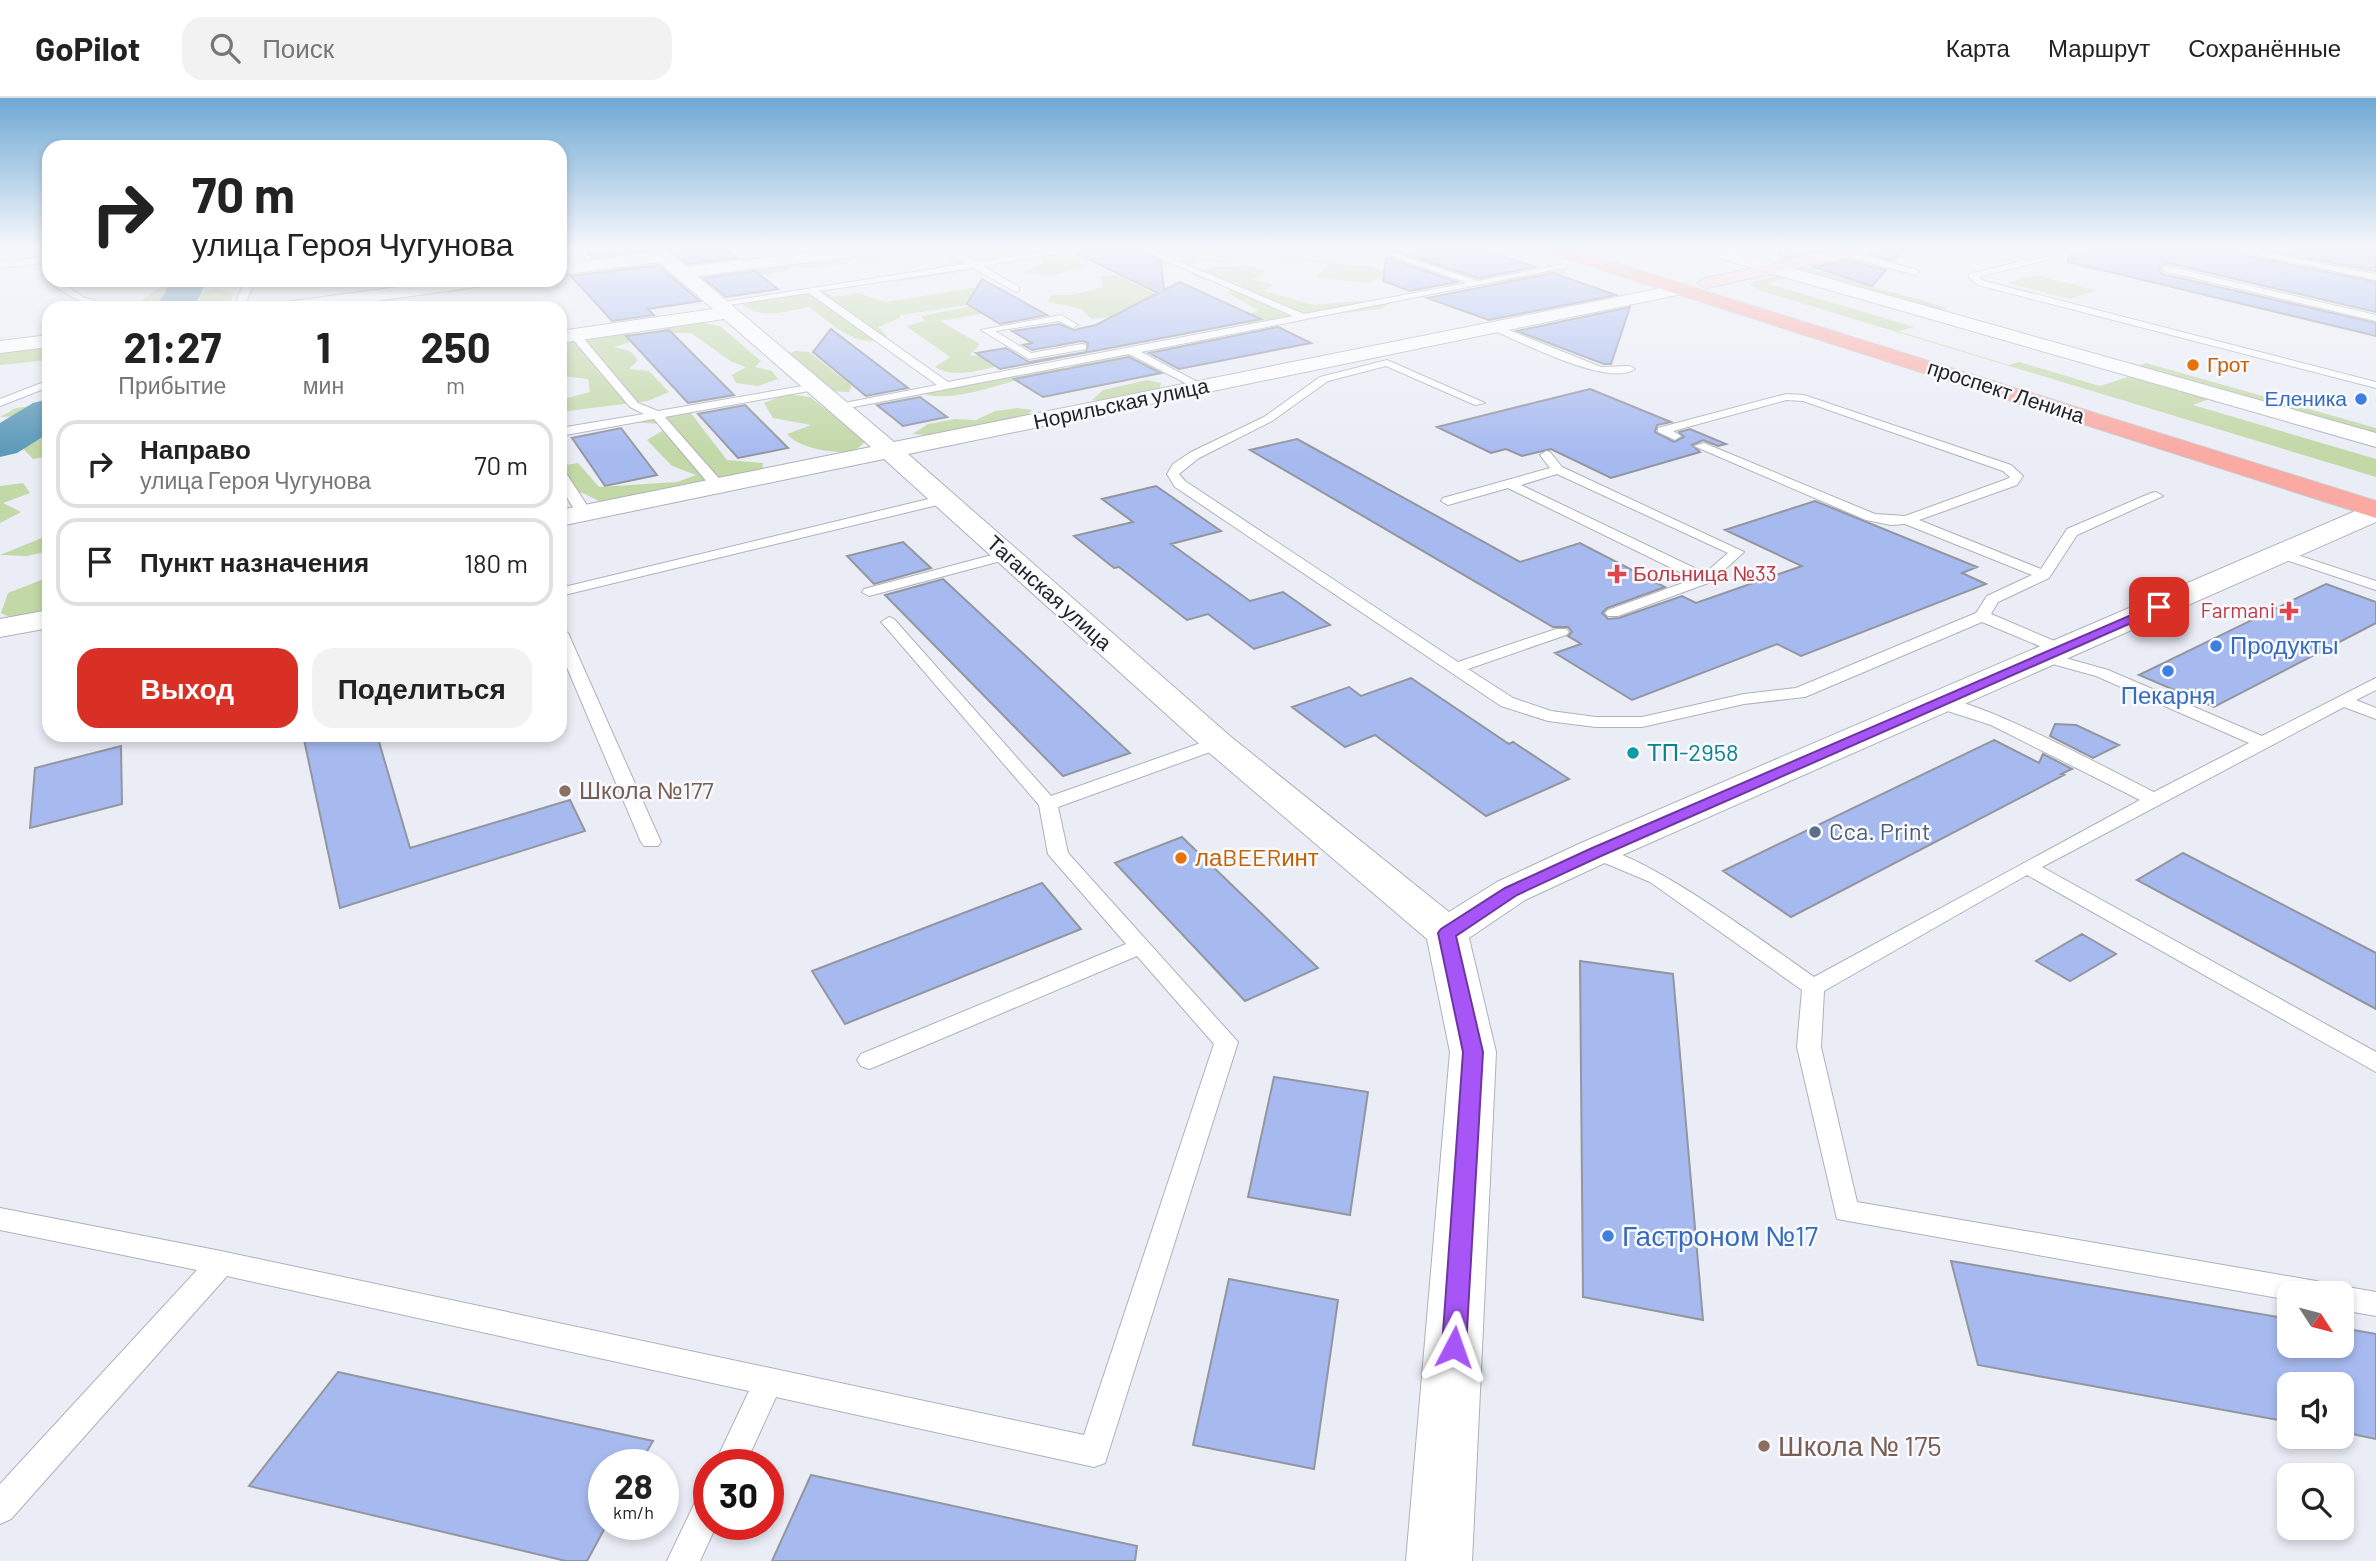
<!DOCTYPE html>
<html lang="ru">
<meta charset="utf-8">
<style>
:root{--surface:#fff;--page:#f2f2f2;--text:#222;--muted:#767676;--line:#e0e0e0;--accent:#d93025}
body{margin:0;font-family:Barlow,sans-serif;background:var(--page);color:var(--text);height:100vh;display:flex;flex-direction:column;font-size:26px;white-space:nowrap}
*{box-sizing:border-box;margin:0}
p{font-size:23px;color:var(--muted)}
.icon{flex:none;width:38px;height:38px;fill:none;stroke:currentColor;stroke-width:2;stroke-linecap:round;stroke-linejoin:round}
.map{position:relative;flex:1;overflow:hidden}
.panel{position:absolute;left:42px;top:203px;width:525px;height:441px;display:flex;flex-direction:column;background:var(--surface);border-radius:21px;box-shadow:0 4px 10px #0003}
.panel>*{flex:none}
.banner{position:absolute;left:42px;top:42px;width:525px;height:147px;border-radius:21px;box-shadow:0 4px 10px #0003;background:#fff;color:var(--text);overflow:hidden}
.needle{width:46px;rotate:126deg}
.tools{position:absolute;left:2277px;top:1183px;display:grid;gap:14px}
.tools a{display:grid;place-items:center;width:77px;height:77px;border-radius:14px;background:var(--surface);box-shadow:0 4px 10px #0003;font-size:35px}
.speed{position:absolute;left:588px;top:1351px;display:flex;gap:14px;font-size:35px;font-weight:700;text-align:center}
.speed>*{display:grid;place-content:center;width:91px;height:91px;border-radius:50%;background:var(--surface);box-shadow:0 4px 10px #0003;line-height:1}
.speed small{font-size:18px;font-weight:400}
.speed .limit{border:10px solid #d22;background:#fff;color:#111}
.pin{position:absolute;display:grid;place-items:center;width:60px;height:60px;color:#fff;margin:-30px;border-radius:14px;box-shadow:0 4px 10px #0006}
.me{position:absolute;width:77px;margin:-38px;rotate:4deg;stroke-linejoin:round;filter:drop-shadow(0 0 5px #0008)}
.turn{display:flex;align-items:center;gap:24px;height:147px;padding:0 35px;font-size:32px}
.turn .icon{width:91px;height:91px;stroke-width:2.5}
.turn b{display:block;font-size:49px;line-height:60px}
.eta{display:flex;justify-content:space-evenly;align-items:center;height:119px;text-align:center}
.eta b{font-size:42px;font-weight:700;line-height:49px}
.button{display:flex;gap:14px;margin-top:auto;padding:14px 35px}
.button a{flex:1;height:80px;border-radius:21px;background:var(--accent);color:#fff;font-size:28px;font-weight:700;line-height:80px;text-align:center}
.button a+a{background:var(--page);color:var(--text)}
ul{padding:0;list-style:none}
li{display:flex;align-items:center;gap:21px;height:88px;margin:0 14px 10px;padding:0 21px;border:4px solid var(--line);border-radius:21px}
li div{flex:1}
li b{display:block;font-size:26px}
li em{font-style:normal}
header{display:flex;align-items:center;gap:42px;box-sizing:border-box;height:98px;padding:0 35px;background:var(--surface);border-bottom:2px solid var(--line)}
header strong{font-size:33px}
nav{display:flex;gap:38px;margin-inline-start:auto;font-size:24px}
.search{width:490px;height:63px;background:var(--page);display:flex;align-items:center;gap:18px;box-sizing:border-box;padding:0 24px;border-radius:21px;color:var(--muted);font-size:26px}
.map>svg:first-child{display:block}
</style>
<header>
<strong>GoPilot</strong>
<div class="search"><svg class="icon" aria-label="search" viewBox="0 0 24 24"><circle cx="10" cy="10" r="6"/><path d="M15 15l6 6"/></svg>Поиск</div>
<nav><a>Карта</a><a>Маршрут</a><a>Сохранённые</a></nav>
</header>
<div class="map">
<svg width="2376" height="1463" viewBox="0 0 2376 1463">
<rect width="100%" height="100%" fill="#eaedf6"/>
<path fill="#c2d8a7" d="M899,151H988L998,156H1019L1022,161L989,166L971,173L893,184L889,177C903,172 920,176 931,171C939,168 945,166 954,164L941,158L890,154Z
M1061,151H1095L1071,157L1086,169L1052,177L1022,175L1044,164L1037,157Z
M1124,151H1156L1186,157L1210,154L1240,157L1224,165L1200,163L1189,168L1157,166L1123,153Z
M1261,151H1311L1336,161V166L1371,168L1389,176L1366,185L1316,179L1328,167C1302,161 1285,164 1258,154Z
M1395,151H1453L1470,159L1487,173L1502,178L1549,169L1541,162L1569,175L1506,187L1487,182H1461L1447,172L1420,171L1402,164L1413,158Z
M868,153L884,155L877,162L856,161L845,166L812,170L791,169L781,174L748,180L728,178L732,172L775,166L787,167L798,163Z
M1252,168L1267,174L1252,182L1273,186L1264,193L1314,207L1371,202L1390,205L1381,211L1316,218L1267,230L1236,223L1258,212L1226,194L1242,188C1226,177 1212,190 1191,176L1215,169Z
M1805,169L1948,210L1936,213L1799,173Z
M1117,177L1166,201L1135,217L1091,221L1082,211L1047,204L1051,197H1072L1103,189L1100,178Z
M2036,177L2096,192L2070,201L2008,185Z
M1778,178L1794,179L1766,185L1914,229L1898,233L2009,267L2019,264L2100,288L2134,277L2215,299L2193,307L2376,361V379L1755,191L1750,187L1754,184Z
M164,182H192L174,186L178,193L161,203L163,210H137C142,197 158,195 164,182Z
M973,190H983L994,203L900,217V220L878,229L887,238C860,255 831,225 809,209C788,213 761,222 743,207L762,201L824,193L834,199L858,195L886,204Z
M216,191L235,195L225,210H176L194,195Z
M977,207L995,214L940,223L980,246L970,257L994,260L999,268C978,272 955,281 935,269L950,259L906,228L925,223L921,218Z
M697,224L720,228L761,263L755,269L772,273L778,281L758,288L736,285L732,277L746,269L732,264L691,235H666V229Z
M647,235L651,238L614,249L630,253L638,262L629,271L649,273L669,294L648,303L560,314V302L590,294L588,281L560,278V243L613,236Z
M49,244V262L0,267V252Z
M795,253L809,254L852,288L849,294L827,293L784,258Z
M1117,253L1133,257L1123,265C1091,270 1058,273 1027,280C994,287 960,303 926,297L938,287L990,276L1022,278L1040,272L1069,270L1088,258Z
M2146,265L2376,330V338L2135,269Z
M1147,282L1161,285L1158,296L1117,305L1092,302L1103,292Z
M787,296L810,299L866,343C861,347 857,352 851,353C833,356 798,350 787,336L811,327L773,320L764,305Z
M49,306V358L33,361L15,342L38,318L0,319L16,310Z
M1017,310L1033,312C1017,325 1003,329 982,325C960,340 939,338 913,336L928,326L955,321L976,322L995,313Z
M690,314L727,362L763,365L762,376L607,407L583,395L560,392V368L578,365L599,389L677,384L696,377L672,368L647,342L672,327L634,324Z
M23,385L30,395L3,405L21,414L0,425V388Z
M49,437V453L27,458L0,457Z
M49,479V518L20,524L1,515L8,495Z"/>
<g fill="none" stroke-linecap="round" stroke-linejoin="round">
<path fill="#5a99b8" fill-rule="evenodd" d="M169,182H205L201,196L192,210H154L165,195Z
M49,301V335L17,355L0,359V325L33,305Z"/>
</g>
<path fill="#a7baf0" stroke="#93969f" stroke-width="2" d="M621,151H643L644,153L592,160L587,155Z
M668,151H725L737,160L687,166Z
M1087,151H1137L1161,164L1164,192L1180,184L1261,221L1000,271L976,255L1006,250L1029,264L1086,254L1088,245L1082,243L1032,252L1023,247L1032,245L1012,233L1059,226L1074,232L1096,227L1158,195L1076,155Z
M1390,151H1481L1536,169L1478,180Z
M1780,151H1828L1786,160L1779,157Z
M1871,151H1904L1894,163L1867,156Z
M2093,151H2243L2248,158L2376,184V214L2167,165L2159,170L2162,176L2376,225V238L2068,164V159Z
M2258,151H2376V173Z
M1386,159L1457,184L1410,193L1383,183Z
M1847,162L1886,172L1872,188L1814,169Z
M658,167L700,203L648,211L654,217L612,223L571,178Z
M755,173L778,191L726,199L703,180Z
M1553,175L1616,197L1489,222L1427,200Z
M982,181L1047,217L1000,226L967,206Z
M1630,209L1611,266H1604L1517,233Z
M1278,229L1311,245L1179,271L1149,255Z
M831,231L908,290L866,298L813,254Z
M669,232L734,297L688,305L626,238Z
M1129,259L1161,275L1043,299L1014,281Z
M1590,291L1671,324L1657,327L1655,334L1674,344L1684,339L1679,334L1690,331L1726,346L1718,348L1703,342L1692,347L1700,354L1611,380L1551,351L1522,358L1506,351L1491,355L1437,329Z
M920,299L947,319L903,328L877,307Z
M745,307L788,350L738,360L698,316Z
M621,330L657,377L605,388L572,340Z
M1297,341L1520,464L1580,445L1665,489L1607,510L1602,515L1608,521L1619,520L1682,498L1696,505L1802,468L1725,432L1815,403L1977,469L1962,475L1986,486L1801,558L1777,546L1632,602L1555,555L1581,546L1568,538L1572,534L1568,529H1553L1250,352Z
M1156,388L1221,433L1171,446L1250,503L1283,494L1330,527L1254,551L1208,516L1187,522L1119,469L1114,470L1074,438L1133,424L1102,401Z
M903,444L931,470L874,486L847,458Z
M943,481L1130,655L1063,678L885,497Z
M2326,486L2376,504V525L2214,609L2139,577Z
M1411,580L1509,646L1513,644L1569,681L1486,718L1375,637L1345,649L1292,609L1349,589L1361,598Z
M2055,626L2076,627L2119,647L2093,660L2050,638Z
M303,637H377L410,750L570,702L585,733L340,810Z
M1994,642L2039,665L2043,656L2072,671L2061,676L2064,677L1791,819L1723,773Z
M121,648L122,706L30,730L35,670Z
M1182,739L1318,870L1245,903L1115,765Z
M2183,755L2376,855V911L2137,782Z
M1042,785L1081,831L845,926L812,873Z
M2082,836L2116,856L2070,883L2036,863Z
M1580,863L1673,876L1703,1222L1583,1199Z
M1274,979L1368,994L1350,1117L1248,1099Z
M1951,1163L2289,1221V1248H2342V1230L2376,1236V1341L2342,1334V1286H2289V1324L1978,1267Z
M1229,1181L1338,1202L1314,1371L1193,1347Z
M338,1274L653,1343L639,1367H604V1426H607L587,1463H566L249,1388Z
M811,1377L1137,1448L1135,1463H772Z"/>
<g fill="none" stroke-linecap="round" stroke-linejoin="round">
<defs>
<path id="lane" d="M768,151H777L791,162L784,164Z
M942,151H952L975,164L1065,151H1084L983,168L1019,189V193L1016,194L973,170L819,193L948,284L1293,218L1139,151H1149L1304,216L1467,185L1372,151H1383L1478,183L1564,166L1568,169L1141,254L1205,288L1206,290L1201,293L1129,256L838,312L834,311V307L937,287L809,195L716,209L711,206L965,166Z
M1971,151C1991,150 2011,162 2030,162C2050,162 2069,151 2090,151L1979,179L1984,183L2376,284V290L1978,187L1969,180V176L2019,164Z
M2246,151L2376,176V182L2249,155Z
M1843,152L1918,172L1919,174L1915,177L1840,157Z
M49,158V164L0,170V164Z
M2166,168L2376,217V223L2163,173L2162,171Z
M49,180L58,182L83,199L115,210C88,210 70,199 49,184Z
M243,182H251L254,186L243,210H233L244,186Z
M1061,217L1078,227L1073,230L1059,223L995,233L1031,255L1082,246L1086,247V251L1029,261L981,232Z
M1490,227H1496L1601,269L1630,268L1635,271C1608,290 1520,243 1490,231Z
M571,235H579L638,305L658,313L814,286L819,289L814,292L665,319L723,385V391H713L654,321L560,338V330L644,316L630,309L571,239Z
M1387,262L1485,305L1475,307L1386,268L1328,283L1272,323L1199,360L1179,376L1185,383L1458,564L1556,531H1566L1569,534L1566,537L1468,571L1513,600L1551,613L1596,619H1642L1744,596L1796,590L1976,515L1987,498L2032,477L1905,426L1891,427L1866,422L1694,348L1704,345L1875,416L1905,418L2007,381L2010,379L2003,373L1803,303L1786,302L1673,333L1681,338L1675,342L1658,334V330L1786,296L1804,297L2011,367L2023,378L2017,387L1919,422L2041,471L2067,431L2151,395L2156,394L2163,398L2077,437L2049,480L1998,504L1991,516L2066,548L2068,551L2066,554H2054L1982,524L1805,599L1744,606L1642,629H1596L1548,623L1501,608L1175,389L1167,376L1173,366L1191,354L1264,319L1320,279Z
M49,282V289L0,308V301Z
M1546,353L1550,354L1562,369L1744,454L1711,484L1618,518H1608L1605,515L1608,512L1694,481L1508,390L1448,407L1441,403L1443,400L1550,370L1540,357ZM1557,376L1728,455L1705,475L1521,387Z
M560,371L566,375L592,415L590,418L585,419C570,413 560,387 560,371Z
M945,397L952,401L950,404L560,498V490Z
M2282,452L2376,483V492L2277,459L2275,456Z
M1007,453L1014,457L1012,460L869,498L862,494L864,491Z
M889,519L894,521L1051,698L1212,641L1218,640L1227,645L1224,649L1058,709L1068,755L1238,944L1105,1365L1094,1369L776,1299L745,1367H714L749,1293L227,1178L11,1421L0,1426V1386L197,1172L0,1132V1110L221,1153L1084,1337L1214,946L1137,858L877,968L869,971L861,968L857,962L861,956L1126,846L1048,756L1039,707L884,527L881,524Z
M560,530L568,535L661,744L658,748H644L641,744L560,553Z
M2044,554L2108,572L2262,638L2376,580V592L2356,602L2376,610V621L2344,609L2042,769L2376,954V974L2027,777L1824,893L1821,949L1857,1104L2316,1183L2326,1186L2330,1195H2289V1202L1837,1121L1797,949L1802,892L1650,784L1588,758L1585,754L1588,750C1627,740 1776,853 1814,879L2140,702L1991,627L1932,608L1930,604L1932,600C1964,592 2117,676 2154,694L2249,645L2096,578L2038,562L2036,559L2038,556Z
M2342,1188L2376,1194V1218L2342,1212V1195H2330L2332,1191Z
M709,1393V1426H717L700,1463H667L698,1398Z"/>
<path id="street" d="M646,151H664L686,169L835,151H881L873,156L697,178L894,344L1682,186L1688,187L1691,191L1688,195L1682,196L908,356L1230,638L1449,814L1497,784L1581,745L2367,408L2376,406V424L1609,763L1525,802L1469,840L1496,954L1472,1463H1406L1450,954L1427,841L1206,652L884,361L560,428V412L871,349L724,221L560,245V233L713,211L659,164L560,177V167L648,155Z
M1699,151H1724L2376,335V349L1701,155Z
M450,182H499L490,187L327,210H277L286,204Z
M49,237V249L0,255V243Z
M49,512V530L0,539V521Z"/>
<path id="secondary" d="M1839,151H1869L1861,156L1706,190L1697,185L1706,180Z"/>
<path id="primary" d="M1547,151H1571L2376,403V420L1549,155Z"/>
</defs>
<use href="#lane" stroke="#aeb1ba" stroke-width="2"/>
<use href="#street" stroke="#aeb1ba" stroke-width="2"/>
<use href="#secondary" stroke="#aeb1ba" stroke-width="2"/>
<use href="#primary" stroke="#cacacb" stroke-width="2"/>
<use href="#lane" fill="#fff" fill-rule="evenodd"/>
<use href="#street" fill="#fff" fill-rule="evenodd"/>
<use href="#secondary" fill="#fdd4d1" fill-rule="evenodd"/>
<use href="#primary" fill="#faa9a3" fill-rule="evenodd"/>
</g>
<linearGradient id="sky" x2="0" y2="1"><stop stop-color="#6fa9d5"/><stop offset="0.42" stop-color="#f6f7fb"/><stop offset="1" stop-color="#f6f7fb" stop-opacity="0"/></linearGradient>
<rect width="2376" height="356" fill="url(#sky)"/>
<path fill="#a855f7" stroke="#6d37a1" stroke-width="2" d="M2159,505L2163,506V511L1601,758L1517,797L1456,838L1483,954L1466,1249L1462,1256L1454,1260L1445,1256L1442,1249L1463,954L1438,835L1441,831L1505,790L1590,751Z"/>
<g fill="#e8710a" stroke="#f9fafe" stroke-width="2.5">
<circle cx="2193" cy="267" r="7"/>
<circle cx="1181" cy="760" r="7"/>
</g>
<g fill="#3f7fe0" stroke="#f9fafe" stroke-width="2.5">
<circle cx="2361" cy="301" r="7"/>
<circle cx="2216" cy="548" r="7"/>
<circle cx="2168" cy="573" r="7"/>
<circle cx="1608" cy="1138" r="7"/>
</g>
<g fill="#e0444e" stroke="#f9fafe" stroke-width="2.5">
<path d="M1613.5 465.5h7v7h7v7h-7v7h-7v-7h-7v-7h7z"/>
<path d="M2285.5 502.5h7v7h7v7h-7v7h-7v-7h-7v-7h7z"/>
</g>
<circle fill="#0f9aa8" stroke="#f9fafe" stroke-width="2.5" cx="1633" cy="655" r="7"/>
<g fill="#8d6e63" stroke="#f9fafe" stroke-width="2.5">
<circle cx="565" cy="693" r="7"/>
<circle cx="1764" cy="1348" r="7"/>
</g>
<circle fill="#5c6f8a" stroke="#f9fafe" stroke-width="2.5" cx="1815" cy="734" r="7"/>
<g text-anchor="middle" stroke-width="5" stroke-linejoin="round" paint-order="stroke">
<g font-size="21" fill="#c56008" stroke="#f9fafe" text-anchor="start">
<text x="2207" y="274">Грот</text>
</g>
<g font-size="21" fill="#222327" stroke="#f9fafe">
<text transform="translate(2006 294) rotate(18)" y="7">проспект Ленина</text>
<text transform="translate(1121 306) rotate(-12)" y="7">Норильская улица</text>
<text transform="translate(1049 495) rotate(42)" y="7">Таганская улица</text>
</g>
<g font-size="21" fill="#366cbe" stroke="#f9fafe" text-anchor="end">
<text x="2347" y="308">Еленика</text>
</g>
<g font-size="21" fill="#be3a42" stroke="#f9fafe" text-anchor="start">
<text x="1633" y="483">Больница №33</text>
<text x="2275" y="520" text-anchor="end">Farmani</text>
</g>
<g font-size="24" fill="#366cbe" stroke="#f9fafe" text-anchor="start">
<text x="2230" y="556">Продукты</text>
<text x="2168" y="606" text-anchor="middle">Пекарня</text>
</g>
<g font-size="24" fill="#0d838f" stroke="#f9fafe" text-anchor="start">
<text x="1647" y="663">ТП-2958</text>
</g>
<g font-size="24" fill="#785e54" stroke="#f9fafe" text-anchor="start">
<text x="579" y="701">Школа №177</text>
</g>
<g font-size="24" fill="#4e5e75" stroke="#f9fafe" text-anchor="start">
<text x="1829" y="742">Cca. Print</text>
</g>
<g font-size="24" fill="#c56008" stroke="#f9fafe" text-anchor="start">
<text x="1195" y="768">лаBEERинт</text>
</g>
<g font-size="28" fill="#366cbe" stroke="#f9fafe" text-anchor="start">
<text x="1622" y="1148">Гастроном №17</text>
</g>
<g font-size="28" fill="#785e54" stroke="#f9fafe" text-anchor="start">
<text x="1778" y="1358">Школа № 175</text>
</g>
</g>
</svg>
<div class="tools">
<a><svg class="needle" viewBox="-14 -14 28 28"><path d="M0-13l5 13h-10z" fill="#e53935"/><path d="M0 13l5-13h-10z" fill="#767676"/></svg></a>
<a><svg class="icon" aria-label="sound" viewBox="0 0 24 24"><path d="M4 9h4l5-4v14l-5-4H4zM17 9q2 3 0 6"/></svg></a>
<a><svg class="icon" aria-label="search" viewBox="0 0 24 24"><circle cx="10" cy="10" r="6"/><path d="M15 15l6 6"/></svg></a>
</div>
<div class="speed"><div>28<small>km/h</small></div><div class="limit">30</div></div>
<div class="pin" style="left:2159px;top:509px;background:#d93025"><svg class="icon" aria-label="arrive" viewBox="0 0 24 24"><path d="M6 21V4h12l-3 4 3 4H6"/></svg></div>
<svg class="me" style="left:1454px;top:1249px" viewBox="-20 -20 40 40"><path d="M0-17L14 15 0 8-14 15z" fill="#a855f7" stroke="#fff" stroke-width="4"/></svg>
<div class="banner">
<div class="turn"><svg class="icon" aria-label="right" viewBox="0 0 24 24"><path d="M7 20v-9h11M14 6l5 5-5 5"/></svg><div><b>70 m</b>улица Героя Чугунова</div></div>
</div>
<section class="panel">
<div class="eta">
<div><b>21:27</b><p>Прибытие</p></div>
<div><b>1</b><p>мин</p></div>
<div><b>250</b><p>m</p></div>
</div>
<ul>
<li><svg class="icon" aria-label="right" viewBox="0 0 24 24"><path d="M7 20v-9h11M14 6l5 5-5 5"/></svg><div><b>Направо</b><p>улица Героя Чугунова</p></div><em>70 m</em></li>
<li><svg class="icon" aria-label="arrive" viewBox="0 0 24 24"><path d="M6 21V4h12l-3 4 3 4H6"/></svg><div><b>Пункт назначения</b></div><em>180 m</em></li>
</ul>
<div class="button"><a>Выход</a><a>Поделиться</a></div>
</section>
</div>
